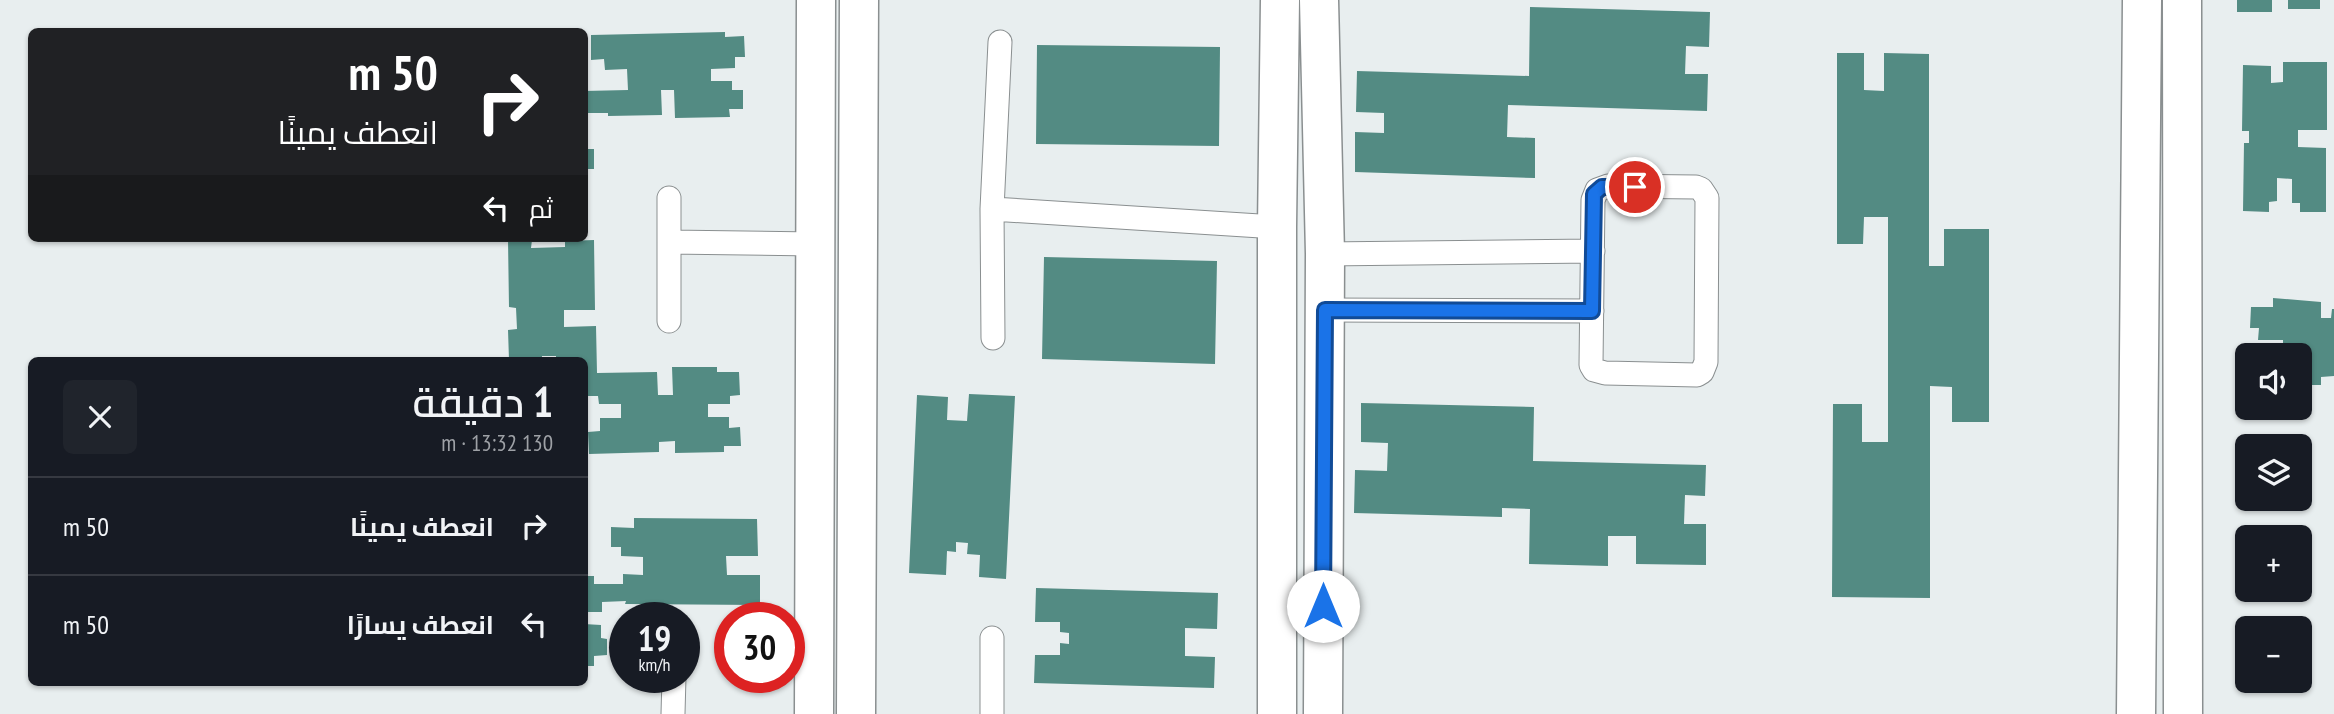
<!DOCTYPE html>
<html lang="ar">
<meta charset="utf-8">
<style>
:root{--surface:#171b24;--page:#20242c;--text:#f1f3f6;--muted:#9ea1a6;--line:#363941}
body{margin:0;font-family:"PT Sans Narrow",Cairo,sans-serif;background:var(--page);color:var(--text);direction:rtl;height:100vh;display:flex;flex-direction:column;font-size:26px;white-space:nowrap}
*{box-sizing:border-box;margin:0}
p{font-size:23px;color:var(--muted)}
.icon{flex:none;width:38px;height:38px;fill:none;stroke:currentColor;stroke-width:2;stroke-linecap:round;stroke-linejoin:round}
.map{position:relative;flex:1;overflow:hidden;direction:ltr}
.details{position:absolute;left:28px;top:357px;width:560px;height:329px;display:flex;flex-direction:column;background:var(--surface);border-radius:10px;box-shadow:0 2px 5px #0004;direction:rtl}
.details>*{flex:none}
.banner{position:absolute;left:28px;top:28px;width:560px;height:214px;border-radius:10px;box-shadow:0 2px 5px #0004;direction:rtl;background:#202124;color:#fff;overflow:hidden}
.fabs{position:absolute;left:2235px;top:343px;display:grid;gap:14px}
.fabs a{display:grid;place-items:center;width:77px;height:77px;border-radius:10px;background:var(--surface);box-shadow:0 2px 5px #0004;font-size:35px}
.speed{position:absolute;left:609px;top:602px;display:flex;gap:14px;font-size:35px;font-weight:700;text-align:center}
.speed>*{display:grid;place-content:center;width:91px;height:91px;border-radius:50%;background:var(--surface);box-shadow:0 2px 5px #0004;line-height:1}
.speed small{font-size:18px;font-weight:400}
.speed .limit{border:10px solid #d22;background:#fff;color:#111}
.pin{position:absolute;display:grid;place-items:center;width:60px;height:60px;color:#fff;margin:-30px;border:4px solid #fff;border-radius:50%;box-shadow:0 2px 7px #0007}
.me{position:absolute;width:77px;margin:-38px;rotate:0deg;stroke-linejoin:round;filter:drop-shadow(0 0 5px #0008)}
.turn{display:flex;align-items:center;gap:24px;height:147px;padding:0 35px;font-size:32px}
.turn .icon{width:91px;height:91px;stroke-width:2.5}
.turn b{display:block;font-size:49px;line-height:60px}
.then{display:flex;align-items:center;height:66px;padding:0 35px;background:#0003;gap:14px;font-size:26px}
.round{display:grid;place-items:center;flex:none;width:74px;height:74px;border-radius:10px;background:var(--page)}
.headline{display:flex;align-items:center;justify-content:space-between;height:119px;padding:0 35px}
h1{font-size:42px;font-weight:600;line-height:52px}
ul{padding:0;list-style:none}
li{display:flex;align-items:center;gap:21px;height:98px;padding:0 35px;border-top:2px solid var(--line)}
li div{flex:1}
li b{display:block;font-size:26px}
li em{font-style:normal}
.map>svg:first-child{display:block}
</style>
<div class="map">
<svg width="2334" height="714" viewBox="0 0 2334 714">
<rect width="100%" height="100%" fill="#e8eeef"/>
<path fill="#538b83" d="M2237,0H2272V12H2237Z
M2288,0H2320V9H2288Z
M1530,7L1710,12L1709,47L1686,46L1685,74H1708L1707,111L1508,105L1507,137L1535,138V178L1355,172V132L1384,133V113L1356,112L1357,71L1529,76Z
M725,32V37L744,36L745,57H735V68L711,69V81H732V90H743V109H729L730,117L675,118L674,90H661L662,115L608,116V113H587L588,123H584V91L628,90L627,69L605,70L604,59L591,60V35Z
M1037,45L1220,47L1219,146L1036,144Z
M1837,53H1864V90L1884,91V53L1929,54V266H1944V229H1989V422H1952V387L1930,386V598L1832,597L1833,404H1862V442H1888V217H1864L1863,244H1837Z
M2283,62H2327V130H2298V147L2326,148V212H2300V203H2292V179L2277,178V201L2269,202V212L2243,211L2244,143H2249V131H2242L2243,65L2271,66V83L2283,82Z
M584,149H594V169H584Z
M508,240H532L531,248L565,247V241L594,240L595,310H564V327L596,326L597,373L657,372L658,395H673L672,367H717V372H739L740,395L730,396V404H708V417H729V428L740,427L741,446H724V452L675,453V441L659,442V452L589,454L588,432L600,431V418H621V404H599L598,396H586L584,360H556V356H542V360H509L508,330L517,329L516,308L509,307Z
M1044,257L1217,261L1215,364L1042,359Z
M2273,298L2321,302V318H2331L2332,309H2334V376L2321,377V385H2306V388H2300V355H2283V340H2258L2259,328H2250L2251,307H2273Z
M969,394L1015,396L1006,579L979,577L980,555L967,554L968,543L956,542V552L947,551L946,575L909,573L917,395L948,397L947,420L967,421Z
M1361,403L1534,407L1533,461L1706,465L1705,496L1685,495L1684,524H1706V565L1636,564V536H1608V566L1529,564L1530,509L1502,508V517L1354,513L1355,470L1387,471L1388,443L1361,442Z
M634,518L757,519L758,556H726L727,575H760V605L625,604L626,601L602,602V612H584V576H594V584H623V574L643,575V557L621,556V547H611V527L634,528Z
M1036,588L1218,593L1217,629L1185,628V656L1215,657L1214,688L1034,683L1035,655H1060V643L1069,644V633L1060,632V622H1035Z
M584,624L601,625V638L607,639V655L594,656V666H584Z"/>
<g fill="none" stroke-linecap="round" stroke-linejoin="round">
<defs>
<path id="lane" d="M1608,186L1696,187L1701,189L1707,198L1706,362L1702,372L1697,375L1605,373L1594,370L1591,365L1593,200L1597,190Z
M669,198V321
M992,209L1277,227
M669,242L815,244
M1325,254L1593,251
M1325,310L1592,311
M993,338L992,209L1000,42
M673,714L674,677
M992,714V638"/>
<path id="street" d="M1319,0L1325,254L1323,714
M2182,0L2183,714
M814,714L816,0
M856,714L859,0
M1277,714V227L1280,0
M2136,714L2142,0"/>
</defs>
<use href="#lane" stroke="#8a8f90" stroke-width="25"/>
<use href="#street" stroke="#8a8f90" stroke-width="41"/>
<use href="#lane" stroke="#fff" stroke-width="23"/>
<use href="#street" stroke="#fff" stroke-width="38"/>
</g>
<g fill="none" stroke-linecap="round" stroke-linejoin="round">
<defs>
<path id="route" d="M1323,606L1325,310L1592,311L1594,194L1602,187H1635"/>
</defs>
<use href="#route" stroke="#114b97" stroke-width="18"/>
<use href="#route" stroke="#1a73e8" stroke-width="12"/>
</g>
</svg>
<div class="fabs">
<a><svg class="icon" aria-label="sound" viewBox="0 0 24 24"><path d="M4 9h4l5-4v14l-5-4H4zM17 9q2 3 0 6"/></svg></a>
<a><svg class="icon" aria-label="layers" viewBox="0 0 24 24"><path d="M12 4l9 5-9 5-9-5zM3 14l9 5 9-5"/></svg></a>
<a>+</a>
<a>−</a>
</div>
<div class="speed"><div>19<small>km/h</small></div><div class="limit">30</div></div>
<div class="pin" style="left:1635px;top:187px;background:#d93025"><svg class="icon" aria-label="arrive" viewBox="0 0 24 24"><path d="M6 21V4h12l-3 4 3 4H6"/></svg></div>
<svg class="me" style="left:1323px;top:606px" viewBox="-20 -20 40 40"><circle r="19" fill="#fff"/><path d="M0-13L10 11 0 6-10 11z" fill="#1a73e8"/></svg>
<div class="banner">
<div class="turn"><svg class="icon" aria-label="right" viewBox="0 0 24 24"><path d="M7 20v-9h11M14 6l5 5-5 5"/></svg><div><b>50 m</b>انعطف يمينًا</div></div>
<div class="then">ثم<svg class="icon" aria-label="left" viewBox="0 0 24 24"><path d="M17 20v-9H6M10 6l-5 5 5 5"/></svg></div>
</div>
<section class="details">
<div class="headline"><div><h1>1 دقيقة</h1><p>130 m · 13:32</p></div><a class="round"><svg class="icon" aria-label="close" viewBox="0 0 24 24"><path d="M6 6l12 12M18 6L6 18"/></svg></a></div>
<ul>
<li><svg class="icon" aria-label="right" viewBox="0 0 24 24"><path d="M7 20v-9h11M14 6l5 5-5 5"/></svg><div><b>انعطف يمينًا</b></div><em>50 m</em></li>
<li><svg class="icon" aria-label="left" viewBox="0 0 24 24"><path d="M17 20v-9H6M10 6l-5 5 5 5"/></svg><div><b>انعطف يسارًا</b></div><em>50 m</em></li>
</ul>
</section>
</div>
